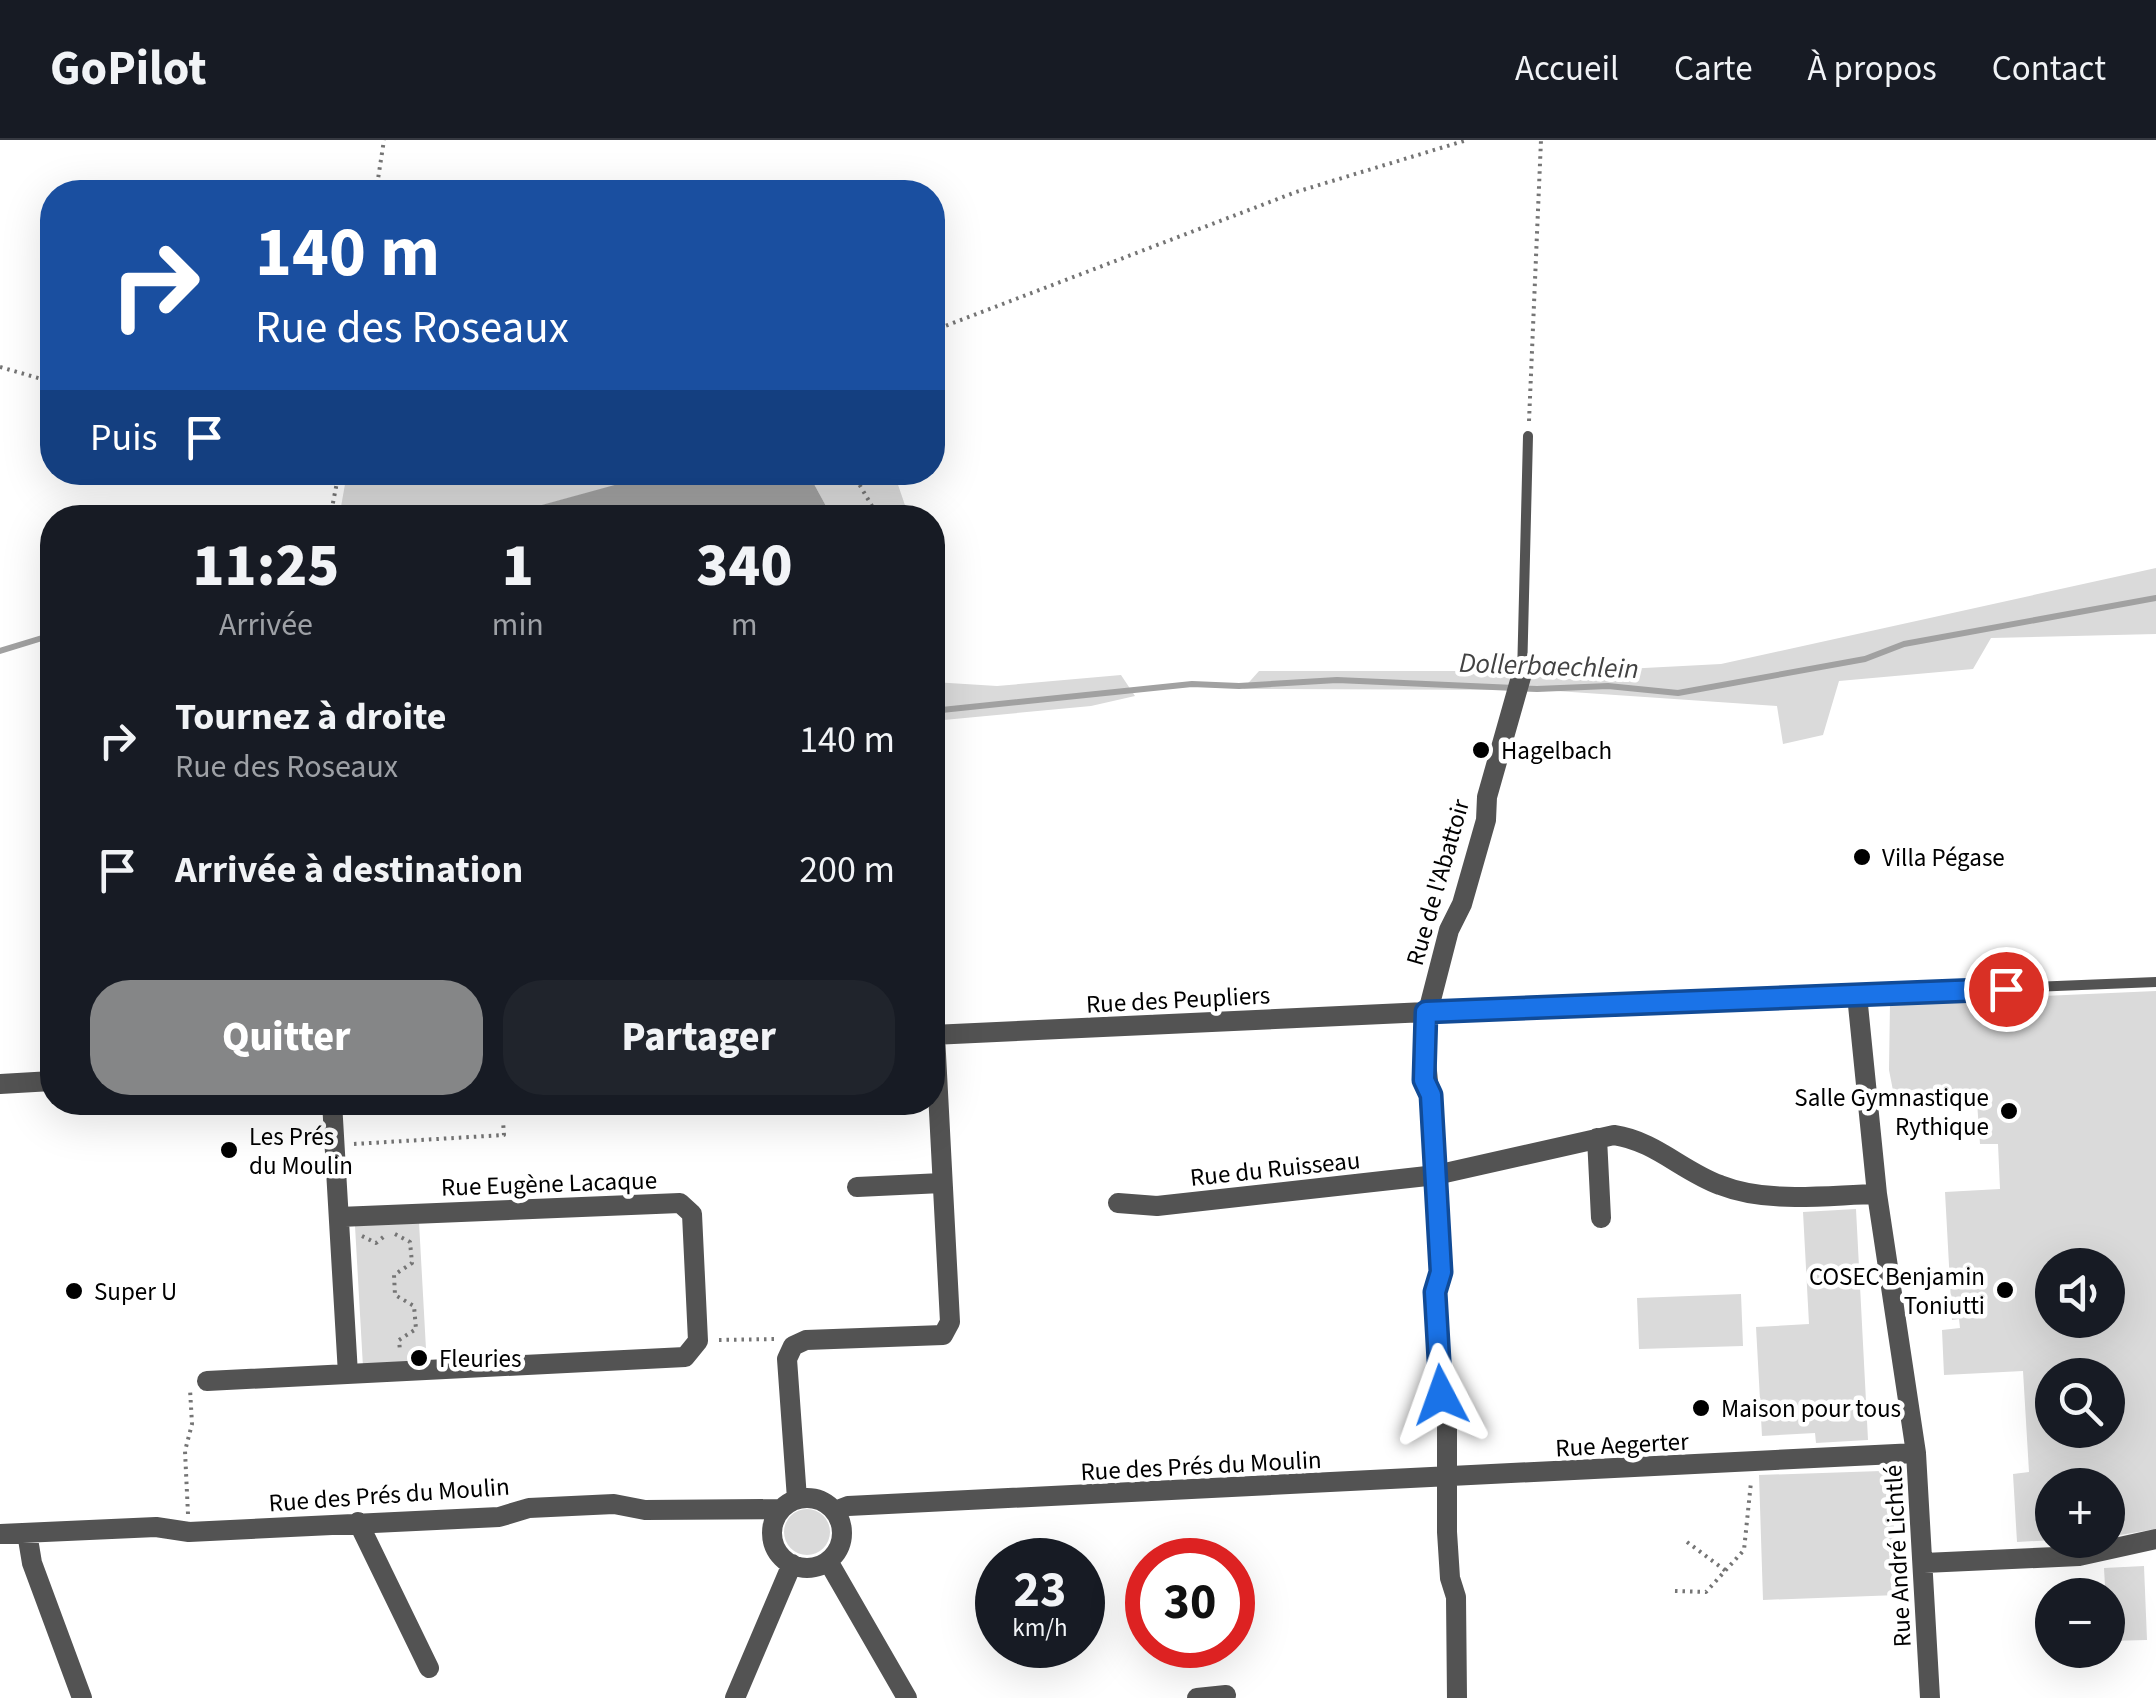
<!DOCTYPE html>
<html lang="fr">
<meta charset="utf-8">
<style>
:root{--surface:#171b24;--page:#20242c;--text:#f1f3f6;--muted:#9ea1a6;--line:#363941;--accent:#858687}
body{margin:0;font-family:"Source Sans 3",sans-serif;background:var(--page);color:var(--text);height:100vh;display:flex;flex-direction:column;font-size:38px;white-space:nowrap}
*{box-sizing:border-box;margin:0}
p{font-size:32px;color:var(--muted)}
.icon{flex:none;width:55px;height:55px;fill:none;stroke:currentColor;stroke-width:2;stroke-linecap:round;stroke-linejoin:round}
.map{position:relative;flex:1;overflow:hidden}
.drawer{position:absolute;left:40px;top:365px;width:905px;height:610px;display:flex;flex-direction:column;background:var(--surface);border-radius:40px;box-shadow:0 10px 40px #0002}
.drawer>*{flex:none}
.banner{position:absolute;left:40px;top:40px;width:905px;height:305px;border-radius:40px;box-shadow:0 10px 40px #0002;background:#1a4fa0;color:#fff;overflow:hidden}
.tools{position:absolute;left:2035px;top:1108px;display:grid;gap:20px}
.tools a{display:grid;place-items:center;width:90px;height:90px;border-radius:50%;background:var(--surface);box-shadow:0 10px 40px #0002;font-size:50px}
.speed{position:absolute;left:975px;top:1398px;display:flex;gap:20px;font-size:50px;font-weight:700;text-align:center}
.speed>*{display:grid;place-content:center;width:130px;height:130px;border-radius:50%;background:var(--surface);box-shadow:0 10px 40px #0002;line-height:1}
.speed small{font-size:25px;font-weight:400}
.speed .limit{border:15px solid #d22;background:#fff;color:#111}
.pin{position:absolute;display:grid;place-items:center;width:85px;height:85px;color:#fff;margin:-42px;border:5px solid #fff;border-radius:50%;box-shadow:0 2px 10px #0007}
.me{position:absolute;width:110px;margin:-55px;rotate:356deg;stroke-linejoin:round;filter:drop-shadow(0 0 8px #0008)}
.turn{display:flex;align-items:center;gap:35px;height:210px;padding:0 50px;font-size:45px}
.turn .icon{width:130px;height:130px;stroke-width:2.5}
.turn b{display:block;font-size:70px;line-height:85px}
.then{display:flex;align-items:center;height:95px;padding:0 50px;background:#0003;gap:20px;font-size:38px}
.eta{display:flex;justify-content:space-evenly;align-items:center;height:170px;text-align:center}
.eta b{font-size:60px;font-weight:800;line-height:70px}
.button{display:flex;gap:20px;margin-top:auto;padding:20px 50px}
.button a{flex:1;height:115px;border-radius:40px;background:var(--accent);color:#fff;font-size:40px;font-weight:800;line-height:115px;text-align:center}
.button a+a{background:var(--page);color:var(--text)}
ul{padding:0;list-style:none}
li{display:flex;align-items:center;gap:30px;height:130px;padding:0 50px}
li div{flex:1}
li b{display:block;font-size:38px}
li em{font-style:normal}
header{display:flex;align-items:center;gap:60px;box-sizing:border-box;height:140px;padding:0 50px;background:var(--surface);border-bottom:2px solid var(--line)}
header strong{font-size:48px}
nav{display:flex;gap:55px;margin-inline-start:auto;font-size:35px}
.map>svg:first-child{display:block}
</style>
<header>
<strong>GoPilot</strong>
<nav><a>Accueil</a><a>Carte</a><a>À propos</a><a>Contact</a></nav>
</header>
<div class="map">
<svg width="2156" height="1558" viewBox="0 0 2156 1558">
<rect width="100%" height="100%" fill="#fff"/>
<path fill="#dadada" fill-rule="evenodd" d="M434,332L457,336L662,333L498,377L339,378L347,333Z
M808,333H894L909,377H832Z
M2156,428V494L1991,498L1973,529L1839,541L1823,595L1783,604L1777,566L1542,550L1243,549L1259,531H1502L1571,539L1606,530L1721,524Z
M1121,535L1135,556L1091,566L933,581V542L997,546Z
M2156,851V1389L2108,1397V1345H2052L2055,1400L2017,1402L2013,1334L2029,1332L2023,1231L1944,1235L1942,1190L1960,1188L1959,1179L1952,1180L1945,1052L2000,1049L1998,1004H1980L1977,962L1896,966L1889,930L1890,863ZM2052,1125H2108V1180H2052ZM2052,1235H2108V1290H2052Z
M1856,1069L1868,1300L1816,1303L1815,1293L1762,1296L1756,1187L1809,1184L1803,1072Z
M419,1082L426,1209L412,1210V1225L363,1227L355,1086Z
M1741,1154L1743,1206L1639,1209L1637,1158Z
M1881,1331L1891,1336L1898,1455L1763,1460L1759,1335Z
M784 1392a23 23 0 1 1 46 0a23 23 0 1 1-46 0Z
M2144,1426L2147,1500L2108,1501L2104,1428Z"/>
<path fill="#a1a1a1" d="M662,332L808,333L832,377H498Z"/>
<g fill="none" stroke-linecap="round" stroke-linejoin="round">
<path stroke="#a1a1a1" stroke-width="6" d="M0,511L52,495
M932,571L1192,544L1239,546L1337,540L1537,549L1608,546L1678,553L1865,519L1904,504L2156,458"/>
<path stroke="#757575" stroke-width="4" stroke-dasharray="2.5 5" stroke-linecap="butt" d="M376,52L384,0
M932,191L1296,52L1467,0
M0,227L52,242
M1529,281L1541,0
M852,332L879,378
M330,378L339,332
M354,1004L504,995L503,981
M395,1094L410,1102L412,1123L394,1135L395,1155L414,1166L416,1189L399,1200L400,1211
M362,1096L376,1103L387,1094
M719,1200L774,1199
M188,1374L185,1311L192,1284L190,1249
M1687,1402L1726,1431
M1675,1451L1706,1452L1744,1410L1751,1342"/>
<path stroke="#535353" stroke-width="10" d="M1522,536L1528,296
M1427,872L2156,842
M2079,1400V1416"/>
<path stroke="#535353" stroke-width="20" d="M1857,855L1877,1054L1916,1313L1930,1558
M932,895L1426,872
M0,944L52,941
M332,962L348,1234
M1597,998L1601,1078
M857,1047L942,1043
M1118,1063L1157,1066L1436,1035L1614,995C1655,1001 1682,1031 1720,1045C1768,1064 1826,1055 1877,1054
M207,1241L685,1217L698,1201L692,1074L680,1063L339,1077
M772 1393a35 35 0 1 1 70 0a35 35 0 1 1-70 0Z
M797,1359L787,1219L793,1206L806,1200L943,1195L950,1182L935,895
M835,1371L848,1366L1916,1313
M358,1382L429,1528
M27,1393L32,1423L82,1558
M0,1394L156,1387L189,1392L499,1377L529,1368L614,1364L645,1370L781,1369
M828,1421L907,1558
M1924,1423L2079,1416L2156,1399
M735,1558L792,1424
M1197,1558L1226,1555
M1457,1558L1456,1457L1450,1438L1447,1392V1273L1441,1255L1435,1152L1441,1131L1436,1022L1423,891L1449,790L1462,764L1486,680L1487,657L1521,537"/>
</g>
<g fill="none" stroke-linecap="round" stroke-linejoin="round">
<defs>
<path id="route" d="M1441,1255L1435,1152L1441,1132L1431,955L1424,940L1426,872L2006,849"/>
</defs>
<use href="#route" stroke="#114b97" stroke-width="25"/>
<use href="#route" stroke="#1a73e8" stroke-width="18"/>
</g>
<g fill="#000" stroke="#fff" stroke-width="4">
<circle cx="1481" cy="610" r="10"/>
<circle cx="1862" cy="717" r="10"/>
<circle cx="2009" cy="971" r="10"/>
<circle cx="229" cy="1010" r="10"/>
<circle cx="2005" cy="1150" r="10"/>
<circle cx="74" cy="1151" r="10"/>
<circle cx="419" cy="1218" r="10"/>
<circle cx="1701" cy="1268" r="10"/>
</g>
<g text-anchor="middle" stroke-width="9" stroke-linejoin="round" paint-order="stroke">
<g font-size="25" fill="#000" stroke="#fff" text-anchor="start">
<text x="1501" y="619">Hagelbach</text>
<text x="1882" y="726">Villa Pégase</text>
<text x="1989" y="966" text-anchor="end">Salle Gymnastique<tspan x="1989" dy="29">Rythique</tspan></text>
<text x="249" y="1005">Les Prés<tspan x="249" dy="29">du Moulin</tspan></text>
<text x="1985" y="1145" text-anchor="end">COSEC Benjamin<tspan x="1985" dy="29">Toniutti</tspan></text>
<text x="94" y="1160">Super U</text>
<text x="439" y="1227">Fleuries</text>
<text x="1721" y="1277">Maison pour tous</text>
</g>
<g font-size="25" fill="#000" stroke="#fff">
<text transform="translate(1437 742) rotate(-74)" y="9">Rue de l'Abattoir</text>
<text transform="translate(1178 859) rotate(-3)" y="9">Rue des Peupliers</text>
<text transform="translate(1275 1028) rotate(-6)" y="9">Rue du Ruisseau</text>
<text transform="translate(549 1043) rotate(-2)" y="9">Rue Eugène Lacaque</text>
<text transform="translate(1622 1304) rotate(-3)" y="9">Rue Aegerter</text>
<text transform="translate(1201 1325) rotate(-3)" y="9">Rue des Prés du Moulin</text>
<text transform="translate(389 1354) rotate(-4)" y="9">Rue des Prés du Moulin</text>
<text transform="translate(1897 1416) rotate(-93)" y="9">Rue André Lichtlé</text>
</g>
<g font-size="28" font-style="italic" fill="#424242" stroke="#fff">
<text transform="translate(1549 525) rotate(2)" y="10">Dollerbaechlein</text>
</g>
</g>
</svg>
<div class="tools">
<a><svg class="icon" aria-label="sound" viewBox="0 0 24 24"><path d="M4 9h4l5-4v14l-5-4H4zM17 9q2 3 0 6"/></svg></a>
<a><svg class="icon" aria-label="search" viewBox="0 0 24 24"><circle cx="10" cy="10" r="6"/><path d="M15 15l6 6"/></svg></a>
<a>+</a>
<a>−</a>
</div>
<div class="speed"><div>23<small>km/h</small></div><div class="limit">30</div></div>
<div class="pin" style="left:2006px;top:849px;background:#d93025"><svg class="icon" aria-label="arrive" viewBox="0 0 24 24"><path d="M6 21V4h12l-3 4 3 4H6"/></svg></div>
<svg class="me" style="left:1441px;top:1255px" viewBox="-20 -20 40 40"><path d="M0-17L14 15 0 8-14 15z" fill="#1a73e8" stroke="#fff" stroke-width="4"/></svg>
<div class="banner">
<div class="turn"><svg class="icon" aria-label="right" viewBox="0 0 24 24"><path d="M7 20v-9h11M14 6l5 5-5 5"/></svg><div><b>140 m</b>Rue des Roseaux</div></div>
<div class="then">Puis<svg class="icon" aria-label="arrive" viewBox="0 0 24 24"><path d="M6 21V4h12l-3 4 3 4H6"/></svg></div>
</div>
<section class="drawer">
<div class="eta">
<div><b>11:25</b><p>Arrivée</p></div>
<div><b>1</b><p>min</p></div>
<div><b>340</b><p>m</p></div>
</div>
<ul>
<li><svg class="icon" aria-label="right" viewBox="0 0 24 24"><path d="M7 20v-9h11M14 6l5 5-5 5"/></svg><div><b>Tournez à droite</b><p>Rue des Roseaux</p></div><em>140 m</em></li>
<li><svg class="icon" aria-label="arrive" viewBox="0 0 24 24"><path d="M6 21V4h12l-3 4 3 4H6"/></svg><div><b>Arrivée à destination</b></div><em>200 m</em></li>
</ul>
<div class="button"><a>Quitter</a><a>Partager</a></div>
</section>
</div>
